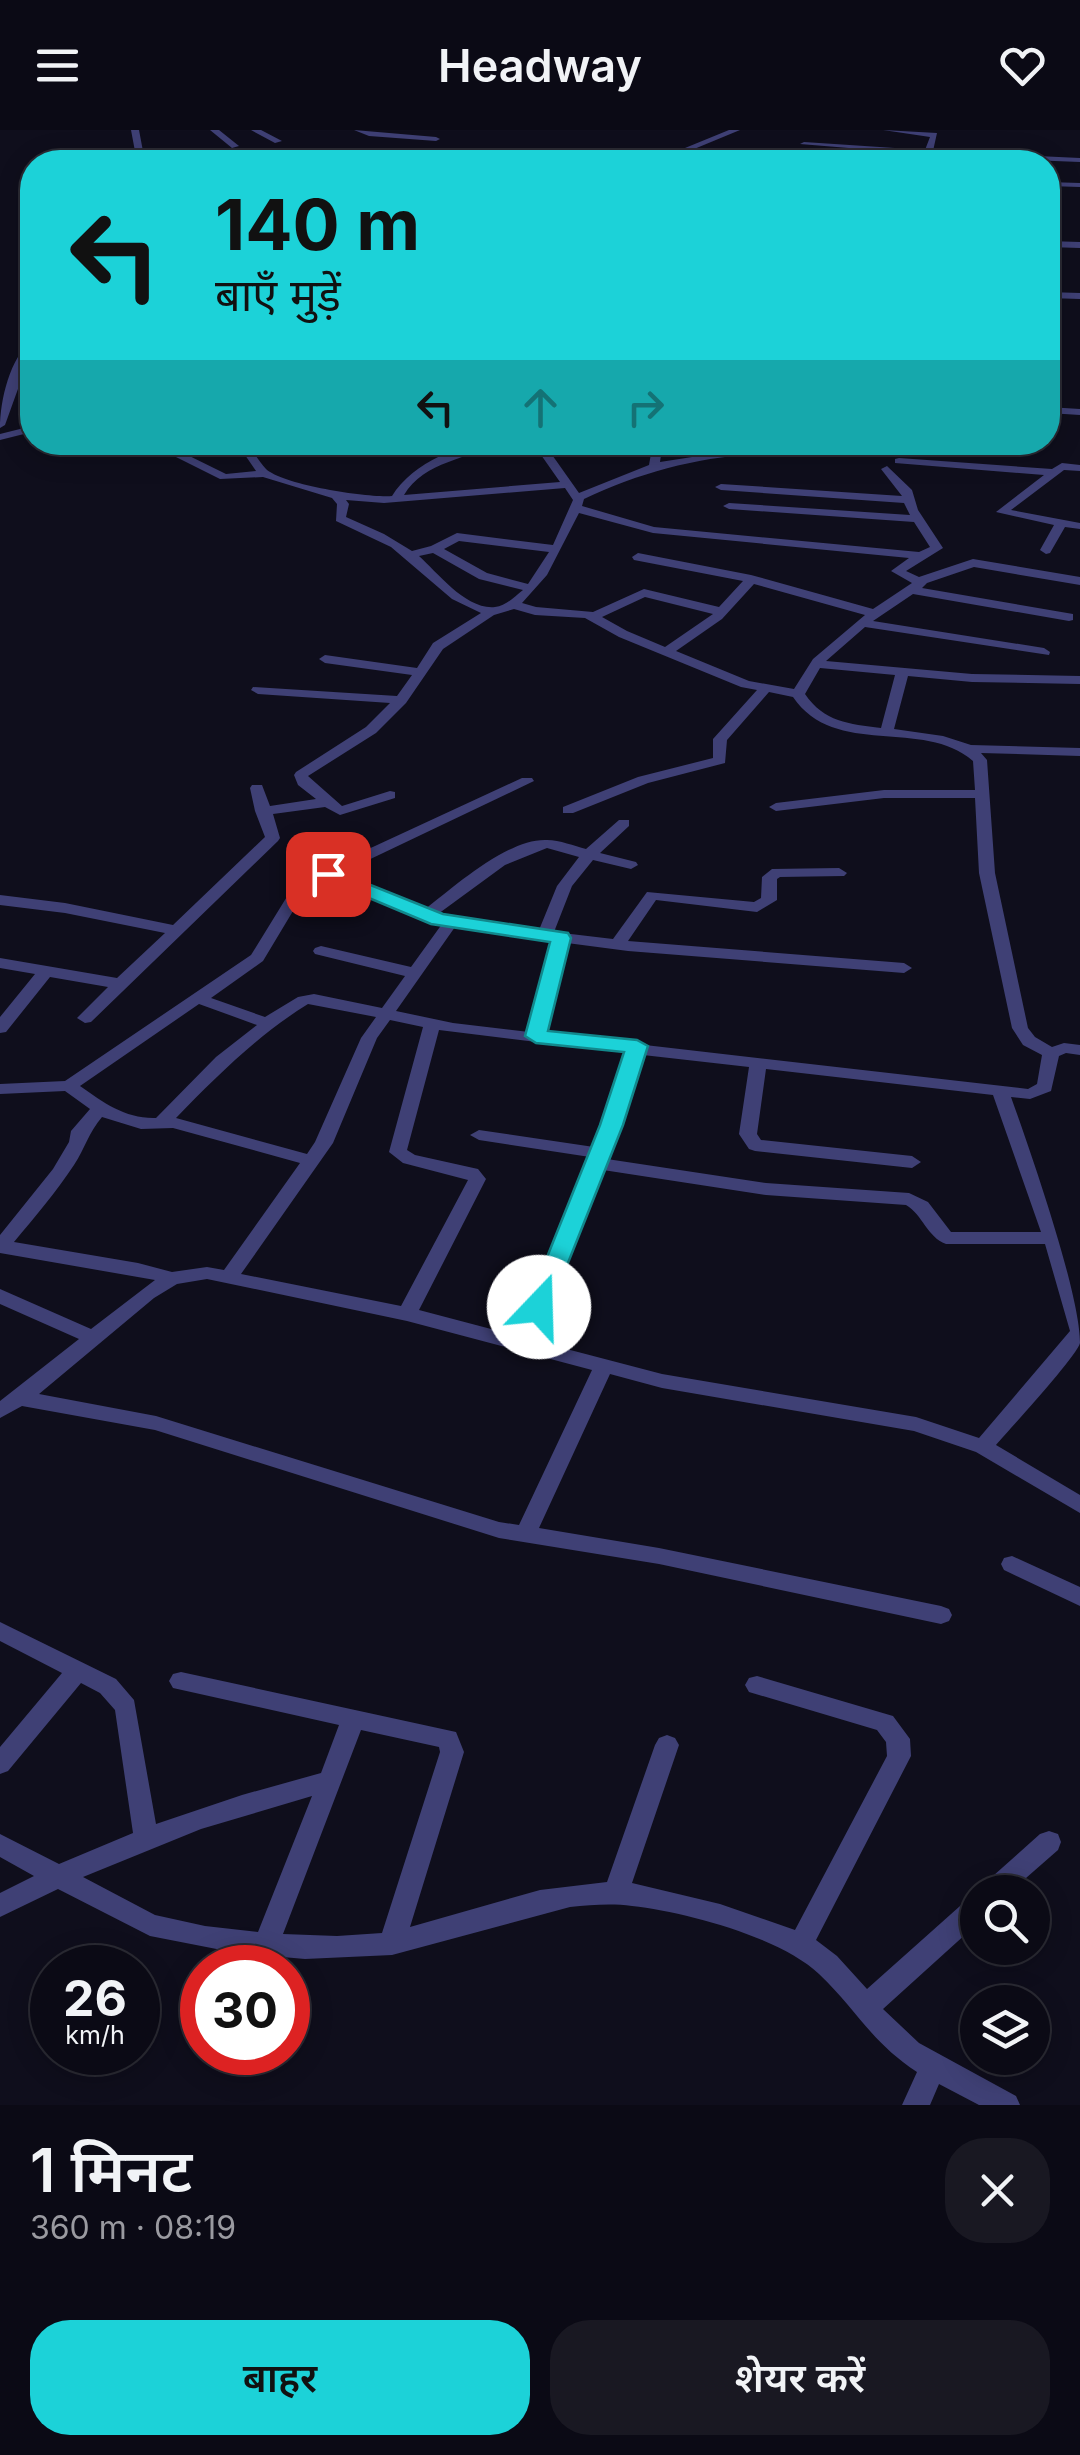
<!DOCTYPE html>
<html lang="hi">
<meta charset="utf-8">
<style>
:root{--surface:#0b0a15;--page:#191822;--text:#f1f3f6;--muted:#9a9aa0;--line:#2b2b34;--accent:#1cd2d8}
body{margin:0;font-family:Inter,"Noto Sans Devanagari",sans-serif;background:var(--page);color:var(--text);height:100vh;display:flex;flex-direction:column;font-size:38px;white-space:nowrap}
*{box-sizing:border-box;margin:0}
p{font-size:32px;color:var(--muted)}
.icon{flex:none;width:55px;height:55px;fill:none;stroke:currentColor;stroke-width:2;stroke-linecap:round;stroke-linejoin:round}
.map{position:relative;height:1975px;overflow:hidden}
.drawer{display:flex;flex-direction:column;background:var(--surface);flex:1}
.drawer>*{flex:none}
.top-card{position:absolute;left:20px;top:20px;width:1040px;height:305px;border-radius:40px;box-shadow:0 5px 25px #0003,0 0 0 2px var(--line);background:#1cd2d8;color:#111;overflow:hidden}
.tools{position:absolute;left:960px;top:1745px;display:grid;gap:20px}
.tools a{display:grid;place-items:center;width:90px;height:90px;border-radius:50%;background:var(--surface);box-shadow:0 5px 25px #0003,0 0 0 2px var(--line);font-size:50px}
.speed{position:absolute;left:30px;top:1815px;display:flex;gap:20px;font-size:50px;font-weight:700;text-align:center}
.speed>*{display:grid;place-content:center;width:130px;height:130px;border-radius:50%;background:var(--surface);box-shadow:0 5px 25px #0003,0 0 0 2px var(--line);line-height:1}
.speed small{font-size:25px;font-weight:400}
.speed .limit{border:15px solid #d22;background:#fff;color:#111}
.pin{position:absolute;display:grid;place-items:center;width:85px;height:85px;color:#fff;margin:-42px;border-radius:20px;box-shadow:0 5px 15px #0006}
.me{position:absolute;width:110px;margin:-55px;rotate:21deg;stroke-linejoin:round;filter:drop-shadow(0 0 8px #0008)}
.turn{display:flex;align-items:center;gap:35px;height:210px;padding:0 30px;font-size:45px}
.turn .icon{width:130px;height:130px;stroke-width:2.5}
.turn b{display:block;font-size:70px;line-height:85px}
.lanes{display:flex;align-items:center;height:95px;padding:0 30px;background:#0003;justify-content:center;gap:50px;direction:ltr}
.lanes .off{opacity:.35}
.round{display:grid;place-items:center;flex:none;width:105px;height:105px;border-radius:40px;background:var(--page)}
.headline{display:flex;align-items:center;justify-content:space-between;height:170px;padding:0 30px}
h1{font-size:60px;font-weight:600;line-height:75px}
.primary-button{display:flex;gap:20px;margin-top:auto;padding:20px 30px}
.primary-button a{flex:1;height:115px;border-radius:40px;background:var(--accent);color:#111;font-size:40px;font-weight:600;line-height:115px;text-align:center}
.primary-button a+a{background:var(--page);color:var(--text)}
header{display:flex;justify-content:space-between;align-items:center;height:130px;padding:0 30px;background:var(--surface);font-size:45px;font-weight:600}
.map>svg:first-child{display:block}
</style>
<header><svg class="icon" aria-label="menu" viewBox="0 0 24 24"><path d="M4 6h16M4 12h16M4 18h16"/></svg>Headway<svg class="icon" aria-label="heart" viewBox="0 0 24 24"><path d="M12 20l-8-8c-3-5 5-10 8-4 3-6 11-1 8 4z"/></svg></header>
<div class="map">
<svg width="1080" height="1975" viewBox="0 0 1080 1975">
<rect width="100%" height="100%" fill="#0f0e1c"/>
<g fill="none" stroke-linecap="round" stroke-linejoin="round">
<path fill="#3f4075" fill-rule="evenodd" d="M131,0H139L145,32H137Z
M210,0H219L239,16L232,18Z
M251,0H261L282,11L275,13Z
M354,0L436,7L440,9L436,11L369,6Z
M729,0H740L670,29L663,27Z
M883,0L937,3L933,21L1080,28V32L931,26L929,32H921L922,24L800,14L804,12L925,20L930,7Z
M841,29L884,30L888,32H838Z
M1048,52L1080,53V57L1048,56Z
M1048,111L1080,112V118L1048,117Z
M1048,162L1080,163V169L1048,168Z
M32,210V220L5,295L0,298C0,270 10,228 32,210Z
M1048,277L1080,279V285L1048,283Z
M32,296V302L0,310V304Z
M146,312H161L226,344L256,341L245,325L259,312H271L256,326C259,330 262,335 266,339C283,355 368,368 392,366C413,332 462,312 500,312C469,329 424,331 404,365L560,352L532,312H543L579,363L649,335L653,312H663L660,332L750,318L859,313L863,314V318C828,323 790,321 755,324C694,328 639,343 584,369L582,376L654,397L919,422L930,417L914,392L729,379L723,376L729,373L910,385L904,373L721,360L715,357L721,354L902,366L881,339L887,336L912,360L918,380L943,418L906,441L919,447L973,429L1080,447V455L974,437L927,453L922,458L1073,484V490L1069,491L913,464L873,491L1044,518L1050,522L1049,525L865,497L826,531L972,544L1080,546V554L972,552L908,546L894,599L943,606L971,615L1080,618V626L981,623L987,630L995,743L1028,898L1035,907L1052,917L1064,913L1080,915V925L1066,923L1059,926L1051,961L1030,969L1011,967C1030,1020 1080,1163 1080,1213C1077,1226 1010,1299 996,1315L1080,1365V1383L976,1322L914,1301L662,1258L610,1244L539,1398L659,1418L941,1476L949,1479L952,1485L949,1491L941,1494L659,1434L499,1408L155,1300L22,1276L0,1288V1271L79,1209L0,1174V1159L91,1199L155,1150L0,1123V1105L53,1039L69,1012L71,1001L90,979L65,961L0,964V954L65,951L251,825L288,765L321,741L522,648H532L534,651L339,744L424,780C454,757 508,708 547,710C560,710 574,716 586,719L619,690H629V696L600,723L636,732L638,735L631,739L593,730L572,756L554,802L613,809L647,762L754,772L761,768L762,747L772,739L839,738L847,743L844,746L780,747L777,749V770L757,782L656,770L628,811L904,833L912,838L904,843L628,821L567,813L545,903L631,913L637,911L645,915L1028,959L1037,954L1042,925L1023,915L1012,898L979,743L975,668H884L776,681L769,677L776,673L884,660H975L973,631C923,587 835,629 793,567L769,562L727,610L725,633L648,653L573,683H563V677L638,647L713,628V609L757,560L741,557L619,507L585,488L535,485L514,479L494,485L443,519L406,573L376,603L308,646L342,676L390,661L395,662V668L340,685L325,677L273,684L280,708L278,711L91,892L85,893L77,888L108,857L50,847L6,902L0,903V887L35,844L0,838V828L117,848L165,803L65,783L0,775V765L65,773L173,795L265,707L255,681L250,658L252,655H262L270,676L316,669L298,655L294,645L296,642L366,597L390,573L258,564L251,560L253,557L397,566L412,545L325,533L319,529L325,525L417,538L433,513L481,483L452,469L391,417L336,391L337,374L332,368L263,347L220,349ZM565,358L573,370L553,415L457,403L431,416L412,421L384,404L346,387L349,374L346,370L384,373ZM579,383L653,403L909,428L891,441L912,453L873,479L751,445L638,423L632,427L634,430L743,451L719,477L644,459L593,482L536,477L522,473L547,445ZM459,411L549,422L528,454L487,443L444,419ZM433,423L479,449L523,460C514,467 506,476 495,477C466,480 438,443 419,426ZM754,454L865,485L813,529L794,559L749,551L676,521L722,489ZM645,467L713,484L665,517L627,501L602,487ZM820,538L895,545L881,598C849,594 824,592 805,564ZM547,718L579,727L557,756L539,800L438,784L505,735ZM328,750L421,789L442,794L411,837L321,816L315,818L313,821L315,824L405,846L382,878L314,864L298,867L265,887L211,868L263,831L299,771ZM455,797L552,811L529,902L453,893L396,881ZM199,874L257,895L216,927L156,988C126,989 104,973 80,956ZM308,874L376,887L361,908L315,1012L307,1024L176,988C217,946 258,905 308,874ZM390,890L423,897L389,1022L403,1033L468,1050L401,1176L241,1144L333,1013L377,908ZM439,900L626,923L594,1017L479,1000L470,1005L479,1010L590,1027L518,1206L419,1180L486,1049L478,1039L415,1025L407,1020ZM643,925L749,937L739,1004L749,1019L755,1021L912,1038L921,1032L912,1026L761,1010L757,1004L766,939L993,965L1041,1102H951L928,1072L909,1063L766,1053L607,1029ZM102,987L141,999L173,998L300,1033L224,1140L207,1137L172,1142L138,1133L14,1112C35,1087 56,1062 74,1035C85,1018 89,1002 102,987ZM603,1040L766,1065L906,1075C923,1085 927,1107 946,1114H1045L1070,1201L979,1308L916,1287L662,1244L536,1211ZM207,1149L407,1191L592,1240L519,1395L499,1392L156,1286L39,1264L154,1168L177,1154Z
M899,328L1052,339L1062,333L1080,335V341L1064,340L1011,380L1080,393V399L1065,397L1050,423L1046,424L1040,420L1054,395L996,382L1044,345L895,333V329Z
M1012,1426L1080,1457V1476L1004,1440L1001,1434L1004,1428Z
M0,1492L116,1549L134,1570L156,1694L242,1665L321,1643L339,1595L173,1558L169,1551L173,1544L181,1542L456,1602L464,1622L410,1797L540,1760L607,1752L655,1615L659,1608L667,1605L675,1608L679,1615L632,1753L720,1774L795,1800L887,1626L886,1612L877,1600L749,1562L745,1555L749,1548L757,1546L893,1586L910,1609L911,1626L816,1810L837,1826L867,1859L969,1768L978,1765V1793L883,1879L919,1913L1016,1966L1020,1975H979L939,1954L930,1975H902L917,1942C871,1912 856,1879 819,1844C780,1807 685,1782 632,1776C611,1773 591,1775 570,1777L392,1825L305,1829L237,1823L150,1806L58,1759L0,1787V1763L34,1746L0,1727V1704L59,1734L133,1703L115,1580L100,1563L81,1553L8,1641L0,1644V1617L62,1543L0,1511ZM361,1600L439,1617L440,1622L382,1803L337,1806L283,1804ZM312,1666L258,1802L205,1796L155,1785L83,1747L201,1699Z
M1049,1701L1058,1704L1061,1712L1058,1720L1010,1762H981L984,1754L1040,1704Z"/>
</g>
<path fill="#1cd2d8" stroke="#12888c" stroke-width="2.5" d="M328,738L443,784L568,803L571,808L548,901L637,910L648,916L623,995L548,1183H530L527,1177L600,995L624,922L536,913L525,906L550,812L431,794L321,748V740Z"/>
</svg>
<div class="tools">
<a><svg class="icon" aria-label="search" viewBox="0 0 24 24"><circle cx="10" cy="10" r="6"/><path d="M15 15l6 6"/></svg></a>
<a><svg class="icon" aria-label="layers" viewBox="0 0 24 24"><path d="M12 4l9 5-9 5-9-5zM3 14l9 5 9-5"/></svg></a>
</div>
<div class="speed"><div>26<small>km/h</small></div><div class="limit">30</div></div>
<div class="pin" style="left:328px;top:744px;background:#d93025"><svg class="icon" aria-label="arrive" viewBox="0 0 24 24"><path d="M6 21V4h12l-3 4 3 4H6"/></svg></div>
<svg class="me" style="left:539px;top:1177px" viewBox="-20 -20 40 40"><circle r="19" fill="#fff"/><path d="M0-13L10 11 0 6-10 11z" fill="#1cd2d8"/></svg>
<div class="top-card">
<div class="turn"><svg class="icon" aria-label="left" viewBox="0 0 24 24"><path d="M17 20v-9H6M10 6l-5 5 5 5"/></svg><div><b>140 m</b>बाएँ मुड़ें</div></div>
<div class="lanes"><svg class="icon" aria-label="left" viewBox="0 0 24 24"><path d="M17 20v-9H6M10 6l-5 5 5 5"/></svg><svg class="icon off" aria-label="ahead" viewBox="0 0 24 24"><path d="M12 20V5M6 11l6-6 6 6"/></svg><svg class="icon off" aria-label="right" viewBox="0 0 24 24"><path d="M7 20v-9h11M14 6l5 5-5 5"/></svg></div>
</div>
</div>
<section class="drawer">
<div class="headline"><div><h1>1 मिनट</h1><p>360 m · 08:19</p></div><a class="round"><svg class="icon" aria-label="close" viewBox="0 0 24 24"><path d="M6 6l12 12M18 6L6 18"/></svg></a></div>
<div class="primary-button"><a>बाहर</a><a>शेयर करें</a></div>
</section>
